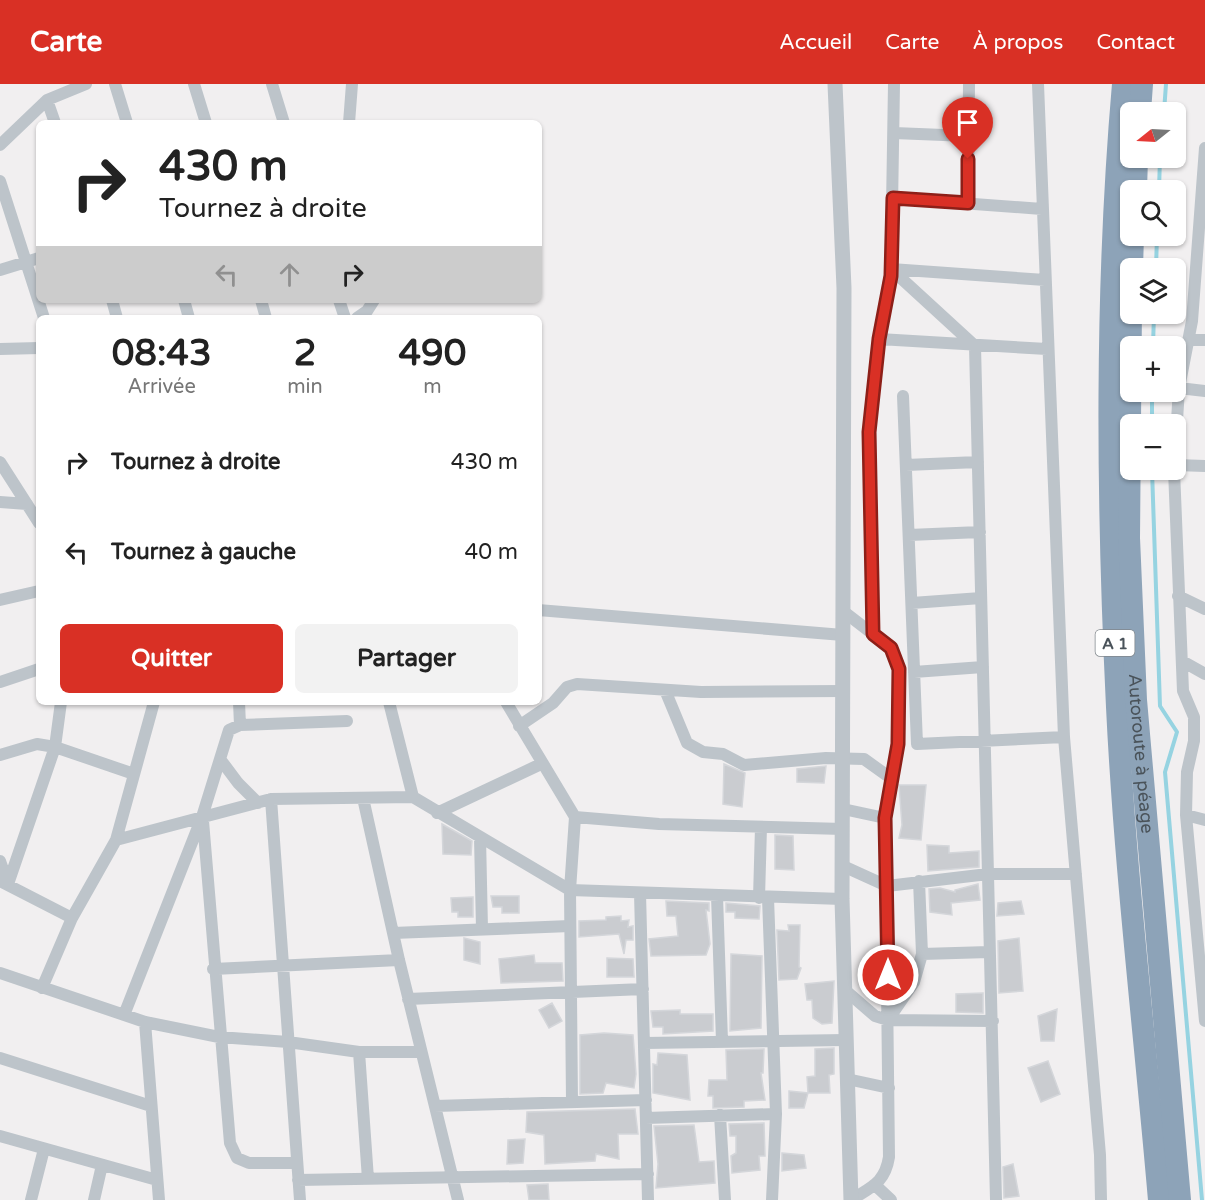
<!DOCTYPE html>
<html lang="fr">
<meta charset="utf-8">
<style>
:root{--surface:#fff;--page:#f2f2f2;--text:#222;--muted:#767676;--accent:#d93025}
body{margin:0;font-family:"Varela Round",sans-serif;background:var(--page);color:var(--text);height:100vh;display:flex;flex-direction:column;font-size:22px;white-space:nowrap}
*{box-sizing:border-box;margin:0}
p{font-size:20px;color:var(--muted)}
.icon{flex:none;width:33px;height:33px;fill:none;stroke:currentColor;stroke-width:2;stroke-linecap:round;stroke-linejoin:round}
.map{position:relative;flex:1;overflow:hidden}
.side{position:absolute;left:36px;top:231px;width:506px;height:390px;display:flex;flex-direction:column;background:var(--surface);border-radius:9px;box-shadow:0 2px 4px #0004}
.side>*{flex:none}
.guide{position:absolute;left:36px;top:36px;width:506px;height:183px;border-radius:9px;box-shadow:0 2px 4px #0004;background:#fff;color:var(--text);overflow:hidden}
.needle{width:39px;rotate:252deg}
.tools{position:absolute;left:1120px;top:18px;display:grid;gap:12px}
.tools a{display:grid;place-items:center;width:66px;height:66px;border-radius:9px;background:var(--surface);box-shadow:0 2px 4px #0004;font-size:30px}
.pin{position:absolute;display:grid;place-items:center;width:51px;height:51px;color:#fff;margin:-62px -26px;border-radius:50% 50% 50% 0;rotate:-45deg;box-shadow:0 0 6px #0007}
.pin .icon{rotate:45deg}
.me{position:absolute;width:66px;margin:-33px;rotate:0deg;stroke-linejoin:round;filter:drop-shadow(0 0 4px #0008)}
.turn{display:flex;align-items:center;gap:21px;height:126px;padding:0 24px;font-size:27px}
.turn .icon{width:78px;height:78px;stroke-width:2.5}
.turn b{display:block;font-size:42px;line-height:51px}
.lanes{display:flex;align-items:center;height:57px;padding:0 24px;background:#0003;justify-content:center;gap:30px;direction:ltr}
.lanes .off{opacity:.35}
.eta{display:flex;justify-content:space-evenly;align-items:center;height:102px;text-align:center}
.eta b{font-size:36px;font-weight:800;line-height:42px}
.action{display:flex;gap:12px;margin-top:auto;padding:12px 24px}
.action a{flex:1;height:69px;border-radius:9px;background:var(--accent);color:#fff;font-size:24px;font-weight:800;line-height:69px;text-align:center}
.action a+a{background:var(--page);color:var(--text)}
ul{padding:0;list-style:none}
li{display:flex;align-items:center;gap:18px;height:90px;padding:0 24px}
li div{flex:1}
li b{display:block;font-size:22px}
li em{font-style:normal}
header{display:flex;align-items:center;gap:36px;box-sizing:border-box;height:84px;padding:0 30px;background:var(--accent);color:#fff}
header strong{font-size:28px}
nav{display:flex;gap:33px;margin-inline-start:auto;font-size:21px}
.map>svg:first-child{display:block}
</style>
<header>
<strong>Carte</strong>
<nav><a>Accueil</a><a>Carte</a><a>À propos</a><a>Contact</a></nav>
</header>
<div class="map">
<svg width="1205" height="1116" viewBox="0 0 1205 1116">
<rect width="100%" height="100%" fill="#f1eff0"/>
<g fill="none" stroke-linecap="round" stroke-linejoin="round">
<path stroke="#96d3e1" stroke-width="4" d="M1164,28L1166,0
M1159,106L1160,74
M1156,184L1157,152
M1153,262L1154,230
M1152,340V308
M1152,386L1160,622L1177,648L1165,688L1202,1116"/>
</g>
<path fill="#caccd0" stroke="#d4d6da" stroke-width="1.5" d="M724,680L745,689L742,723L723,720Z
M826,682L824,699L797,698V685Z
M899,701H926L921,756L899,754L902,741Z
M442,740L472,757L471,771L443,770Z
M775,751L793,752L794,786L775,785Z
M927,761L949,762V769L979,767V783L928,787Z
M978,800L980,816L951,819L952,831L930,828L929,805L940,804L955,808V806Z
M491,812H519V829H502V823H493Z
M473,813V833H458V828H452L451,814Z
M666,817L709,819V827L706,826L710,860L706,871L651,872L649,855L678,852L676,832H667Z
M1021,817L1024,830L997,832L998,819Z
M726,819L760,822L759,835L735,834V828H726Z
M621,832V837L629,836L628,843L633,842V856H626L624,870L619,850L579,853V837L606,836V833Z
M788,841H800L799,883L801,884L797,895L779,896L777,846L789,847Z
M464,854L480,858V880L464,876Z
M1019,854L1023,907L999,909L998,857Z
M731,870L762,872L761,944L730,947Z
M534,871L535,879H562L563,897L501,899L499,875Z
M607,874L633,875L634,893H607Z
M834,897L832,939L822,940L813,934L812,916H807L805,900Z
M983,909V929L956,928V910Z
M552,919L562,937L549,944L539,926Z
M1057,925L1054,957H1041L1038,932Z
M680,926V930H713V947L663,950V943H653L651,927Z
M604,949L633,951L636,990L634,1004L606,999L603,1009L580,1010V951Z
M834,964V990L829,991L830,1009H808L807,993L815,992V965Z
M764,965L763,989H761L765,1016L744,1017V1023L713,1024V1012H708L709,996H727L726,966Z
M658,969L687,971L690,1016L653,1009V980L657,981Z
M1048,977L1060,1010L1041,1018L1028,984Z
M789,1007L808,1009L804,1024H789Z
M635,1025L638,1050H618L619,1075L596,1070L595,1077L545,1080L544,1051L526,1048L527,1028Z
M764,1039L765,1072H759L760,1086L732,1089L731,1072L736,1069V1052H730L729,1040Z
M694,1041L699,1078L714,1077L715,1099L656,1104L658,1080L654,1042Z
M525,1055L523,1079L507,1080L508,1056Z
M782,1069L804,1071L806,1084L782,1087Z
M1013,1080L1019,1112L1004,1114L1003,1083Z
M548,1100L549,1116H529L527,1101Z"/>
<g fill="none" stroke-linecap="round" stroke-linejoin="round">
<path stroke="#bdc4ca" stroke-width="12" d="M115,0L127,39
M194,0L206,39
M272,0L284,39
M1038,0L1064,653L1100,1071L1101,1116
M47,16L55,39
M349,39L352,0
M894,49L968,52
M0,61L47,16L86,0
M0,97L44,234
M893,114L1042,125
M968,119L969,0
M891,185L975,262L996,1116
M891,185L1045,196
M0,186L39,174
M112,216L117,234
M184,216L189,234
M261,216L266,234
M339,216L345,234
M357,234L367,227L374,216
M879,255L1047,265
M1189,256H1205
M0,265L39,264
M1179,304L1205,307
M903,312L917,660L1064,653
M1176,353L1179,304L1192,237L1205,64
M0,378L39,439
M906,381L978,378
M1176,381L1205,382
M1174,386L1183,607L1194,633V657L1187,688L1186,731L1205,937
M0,418L27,420
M909,451L980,448
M1178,512L1205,525
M0,516L39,507
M912,519L981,514
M538,526L843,551
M843,527L891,564L899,585L898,660L885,734L889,1073C885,1099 871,1103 851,1116
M873,550L869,347L879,255L891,185L894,0
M1182,577L1205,590
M914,588L983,583
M0,598L39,585
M665,606L687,659L703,668L723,670L744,681L826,674L864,675L892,695
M239,618L240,641
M389,618L413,713
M506,618L575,733L570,806L572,1018
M519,642L553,619L567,603L577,600L701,608L843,607
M0,671L37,660L55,663L134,690
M220,675L238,699L258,719
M363,714L399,876L458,1116
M271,715L300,1116
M843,725L885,734
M437,729L541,680
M1186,731L1205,736
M575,733L659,740L843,745
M203,737L230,1059L237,1074L249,1079H297
M480,753L482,845
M116,756L271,715L413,713L570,806L842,815
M0,777L8,800
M843,782L887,802L988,790H1076
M0,797L72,834
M8,800L55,663L61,618
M640,809L648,1116
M717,812L722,957
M759,814L761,743
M768,814L776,1030L772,1116
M393,849L570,842
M922,870L989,868
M213,885L399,876
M0,889L145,938L219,953L288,958L359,968H421
M42,904L72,834L116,756L154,618
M845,906L875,932L888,936L993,937
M408,915L643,905
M124,931L202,733L229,646L240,641L347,637
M888,936L914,898L922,870L919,797
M145,938L159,1116
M644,959L846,956
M359,968L368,1095
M0,974L151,1022
M847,995L889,1004
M435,1022L646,1016
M720,1031L725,1116
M646,1034L776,1030
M0,1052L157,1096
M298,1096L648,1090
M875,1101L891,1116
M31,1116L44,1065
M94,1116L102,1081"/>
<path stroke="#bdc4ca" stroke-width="15" d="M835,0L844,204L842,815L851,1116"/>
<g stroke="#8da3b8" stroke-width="22">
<path d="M1123,0C1105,207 1107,416 1117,623C1125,788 1145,952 1159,1116"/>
<path d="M1140,28L1142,0"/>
<path d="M1136,106L1137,74"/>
<path d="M1132,184L1133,152"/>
<path id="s1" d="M1131,222L1129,454L1136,616L1180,1116"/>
</g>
</g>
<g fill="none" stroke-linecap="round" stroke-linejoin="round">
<defs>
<path id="route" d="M888,891L885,734L898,660L899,585L891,564L873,550L869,348L879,255L891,192L893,114L968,119V75"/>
</defs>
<use href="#route" stroke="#8d1f18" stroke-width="15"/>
<use href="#route" stroke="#d93025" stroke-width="10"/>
</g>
<g text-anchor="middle" stroke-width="5" stroke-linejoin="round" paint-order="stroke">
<rect fill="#fff" stroke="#80878c" stroke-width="1.5" x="1095.5" y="546" width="39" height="26" rx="4.5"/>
<g font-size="16" font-weight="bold" fill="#4a535a">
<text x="1115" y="565">A 1</text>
</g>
<g font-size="18" fill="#4a535a" stroke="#fff">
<text dy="6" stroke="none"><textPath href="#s1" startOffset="448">Autoroute à péage</textPath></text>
</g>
</g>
</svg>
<div class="tools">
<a><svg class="needle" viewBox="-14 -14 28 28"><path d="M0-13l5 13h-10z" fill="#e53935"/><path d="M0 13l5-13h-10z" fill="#767676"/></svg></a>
<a><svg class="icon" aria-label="search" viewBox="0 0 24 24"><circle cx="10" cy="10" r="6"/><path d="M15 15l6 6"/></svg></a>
<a><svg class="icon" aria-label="layers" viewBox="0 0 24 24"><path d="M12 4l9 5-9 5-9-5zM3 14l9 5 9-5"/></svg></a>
<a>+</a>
<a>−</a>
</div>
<div class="pin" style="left:968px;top:75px;background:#d93025"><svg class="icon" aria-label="arrive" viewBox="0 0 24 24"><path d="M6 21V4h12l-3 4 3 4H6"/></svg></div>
<svg class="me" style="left:888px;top:891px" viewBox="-20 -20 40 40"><circle r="17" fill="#d93025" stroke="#fff" stroke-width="3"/><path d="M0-11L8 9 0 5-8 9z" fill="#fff"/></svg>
<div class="guide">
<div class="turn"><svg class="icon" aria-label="right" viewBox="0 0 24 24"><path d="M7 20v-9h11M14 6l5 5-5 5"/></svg><div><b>430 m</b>Tournez à droite</div></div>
<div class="lanes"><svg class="icon off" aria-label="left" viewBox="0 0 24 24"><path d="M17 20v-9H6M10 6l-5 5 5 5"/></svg><svg class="icon off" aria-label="ahead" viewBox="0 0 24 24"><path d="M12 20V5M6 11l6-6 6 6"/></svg><svg class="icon" aria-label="right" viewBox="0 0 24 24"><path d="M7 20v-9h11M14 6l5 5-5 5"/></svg></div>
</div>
<section class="side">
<div class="eta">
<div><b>08:43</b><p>Arrivée</p></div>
<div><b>2</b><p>min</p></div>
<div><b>490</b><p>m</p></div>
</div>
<ul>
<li><svg class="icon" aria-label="right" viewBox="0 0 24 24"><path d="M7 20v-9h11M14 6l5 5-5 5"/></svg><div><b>Tournez à droite</b></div><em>430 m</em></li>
<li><svg class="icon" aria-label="left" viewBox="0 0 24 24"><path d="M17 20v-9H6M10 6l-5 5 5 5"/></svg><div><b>Tournez à gauche</b></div><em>40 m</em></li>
</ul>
<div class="action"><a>Quitter</a><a>Partager</a></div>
</section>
</div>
